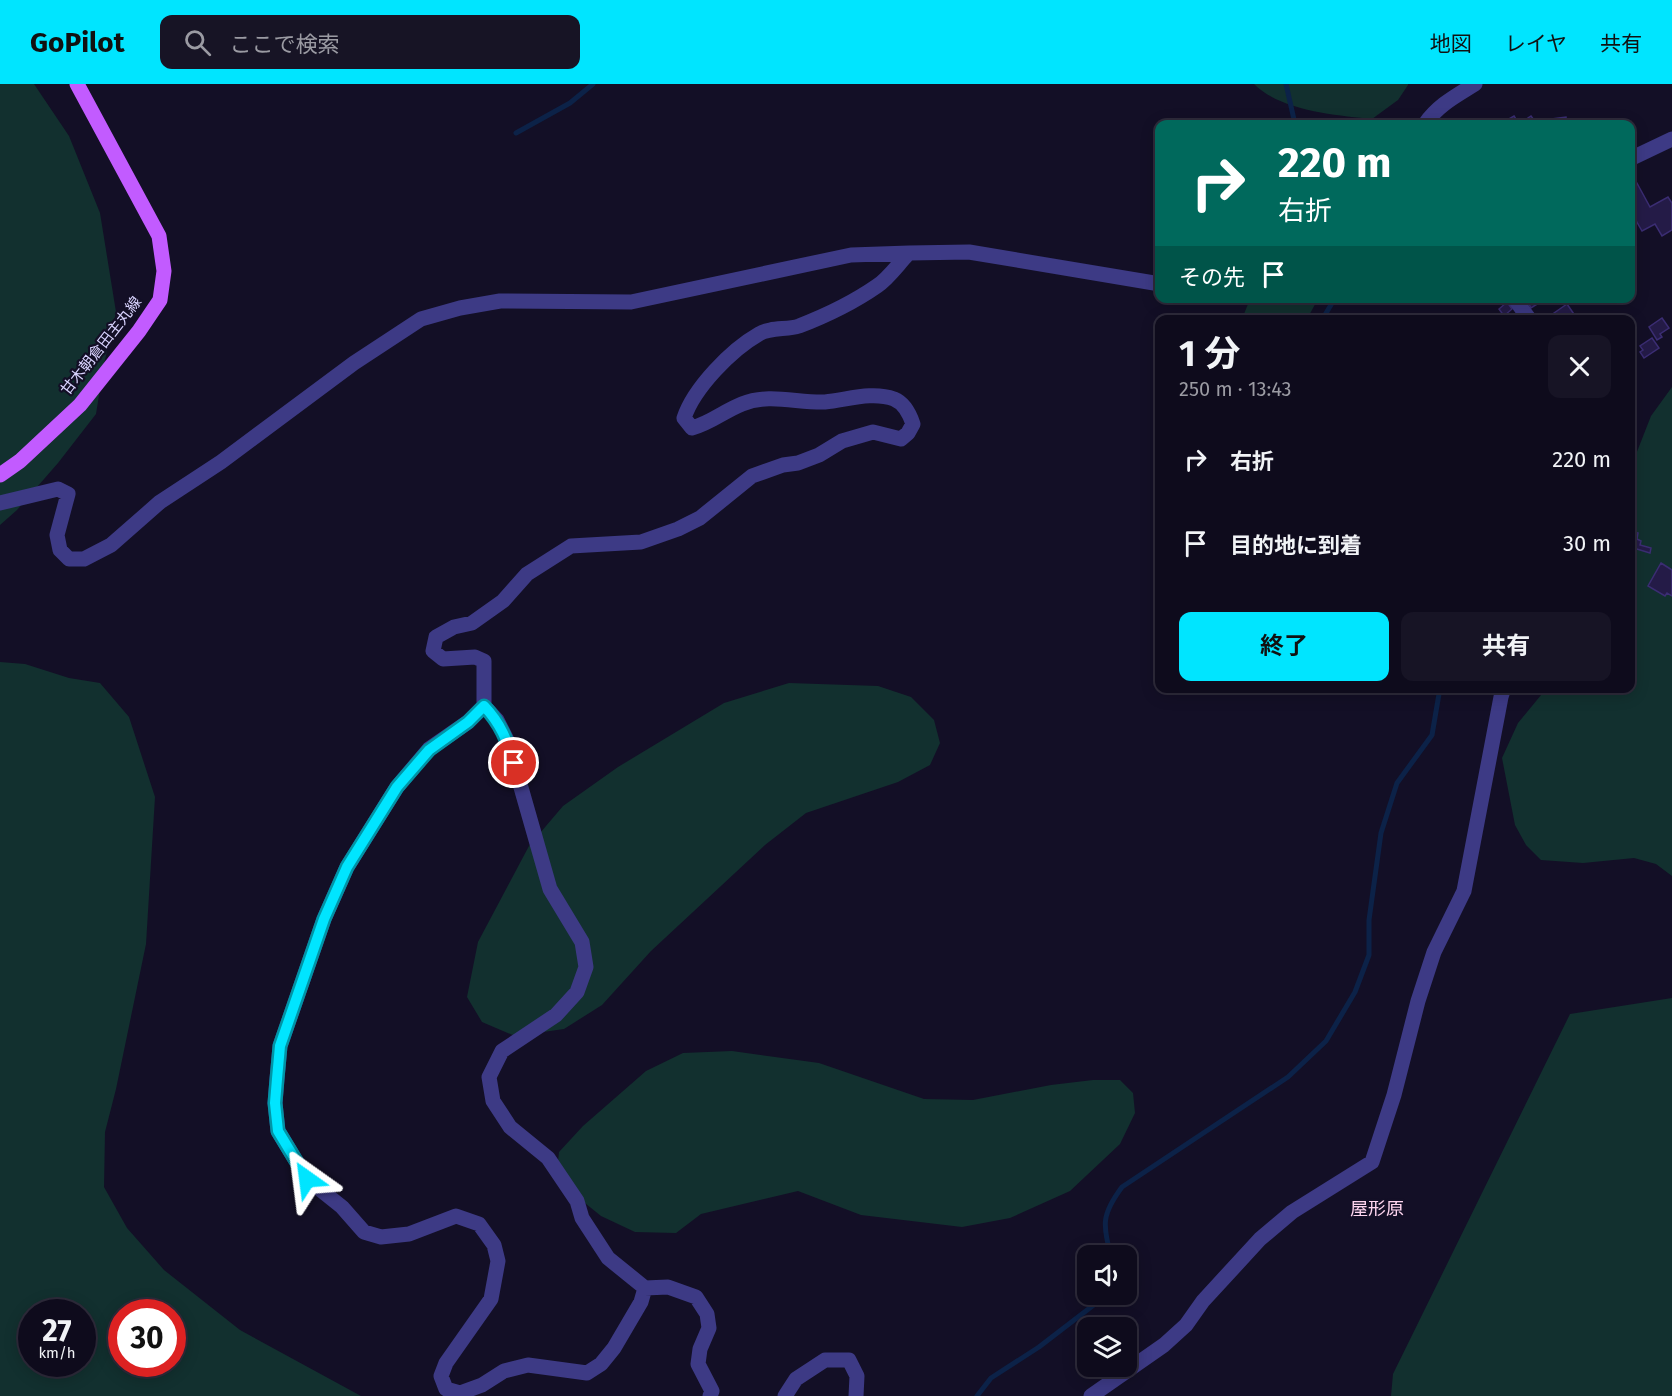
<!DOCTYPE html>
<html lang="ja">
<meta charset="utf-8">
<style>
:root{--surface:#0e0b1c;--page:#171425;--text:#f1f3f6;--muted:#9b9ba3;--line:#2e2b3b;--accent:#00e5ff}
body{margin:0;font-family:"Fira Sans","Noto Sans JP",sans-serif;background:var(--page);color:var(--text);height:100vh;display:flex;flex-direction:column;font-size:22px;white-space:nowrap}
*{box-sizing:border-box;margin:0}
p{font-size:20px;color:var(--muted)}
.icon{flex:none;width:33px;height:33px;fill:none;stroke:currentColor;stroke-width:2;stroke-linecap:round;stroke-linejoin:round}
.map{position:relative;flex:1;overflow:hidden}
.panel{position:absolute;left:1155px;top:231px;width:480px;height:378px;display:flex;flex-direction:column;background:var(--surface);border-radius:12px;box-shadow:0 3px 15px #0003,0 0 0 2px var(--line)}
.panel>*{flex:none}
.banner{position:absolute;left:1155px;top:36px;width:480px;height:183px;border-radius:12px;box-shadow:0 3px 15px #0003,0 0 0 2px var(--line);background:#00695c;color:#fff;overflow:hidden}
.controls{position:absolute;left:1077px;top:1161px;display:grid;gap:12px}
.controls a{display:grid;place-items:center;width:60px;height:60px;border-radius:12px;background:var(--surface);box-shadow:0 3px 15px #0003,0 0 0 2px var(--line);font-size:30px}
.speed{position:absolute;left:18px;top:1215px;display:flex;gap:12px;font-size:30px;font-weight:700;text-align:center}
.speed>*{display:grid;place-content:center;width:78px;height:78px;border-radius:50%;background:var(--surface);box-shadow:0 3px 15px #0003,0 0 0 2px var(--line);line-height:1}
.speed small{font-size:15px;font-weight:400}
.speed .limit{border:9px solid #d22;background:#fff;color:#111}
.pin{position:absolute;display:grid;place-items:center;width:51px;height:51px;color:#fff;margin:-26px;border:3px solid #fff;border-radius:50%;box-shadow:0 2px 6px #0007}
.me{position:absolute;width:66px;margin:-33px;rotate:329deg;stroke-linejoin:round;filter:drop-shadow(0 0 4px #0008)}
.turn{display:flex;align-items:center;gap:21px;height:126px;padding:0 24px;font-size:27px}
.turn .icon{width:78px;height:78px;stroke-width:2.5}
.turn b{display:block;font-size:42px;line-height:51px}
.then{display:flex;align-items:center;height:57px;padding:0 24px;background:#0003;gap:12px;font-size:22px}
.round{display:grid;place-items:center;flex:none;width:63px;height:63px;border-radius:12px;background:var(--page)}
.headline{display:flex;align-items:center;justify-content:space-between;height:102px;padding:0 24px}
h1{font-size:36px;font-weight:700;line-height:45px}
.primary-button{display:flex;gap:12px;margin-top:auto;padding:12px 24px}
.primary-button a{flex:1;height:69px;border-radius:12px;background:var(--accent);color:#111;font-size:24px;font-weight:700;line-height:69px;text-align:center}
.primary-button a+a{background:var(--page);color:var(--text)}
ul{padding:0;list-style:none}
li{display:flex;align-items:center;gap:18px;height:84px;padding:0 24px}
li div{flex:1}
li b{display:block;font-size:22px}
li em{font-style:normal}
header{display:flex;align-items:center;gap:36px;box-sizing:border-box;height:84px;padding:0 30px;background:var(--accent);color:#111}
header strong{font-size:28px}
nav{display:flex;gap:33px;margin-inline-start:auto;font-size:21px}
.search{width:420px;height:54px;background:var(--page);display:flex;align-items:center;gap:15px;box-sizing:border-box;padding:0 21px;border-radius:12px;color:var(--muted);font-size:22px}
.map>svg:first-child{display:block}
</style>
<header>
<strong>GoPilot</strong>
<div class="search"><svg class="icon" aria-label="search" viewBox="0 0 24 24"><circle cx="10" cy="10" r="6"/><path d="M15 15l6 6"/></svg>ここで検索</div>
<nav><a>地図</a><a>レイヤ</a><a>共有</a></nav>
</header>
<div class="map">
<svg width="1672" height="1312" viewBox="0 0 1672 1312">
<rect width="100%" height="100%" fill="#130f26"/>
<path fill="#12302f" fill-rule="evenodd" d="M0,0H34L69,52L100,129L116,228L104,280L96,330L58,379L17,426L0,441Z
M1254,0H1408V1L1398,16L1372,35C1336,31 1281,27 1254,0Z
M1250,215V214L1318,215L1307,235H1242Z
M1672,303V792L1656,780L1634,774L1583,779L1541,776L1526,761L1515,741L1502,674L1518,639L1546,605L1630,604V522L1634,515L1630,495L1631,383L1651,332Z
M0,578L25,580L69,594L100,599L129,633L155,713L146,860L116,1005L105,1048L104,1103L127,1144L164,1186L240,1246L361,1312H0ZM82,1228V1280H32V1228ZM172,1228V1280H122V1228Z
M789,599L878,602L911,613L934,636L940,659L930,681L898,698L806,729L765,761L651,867L602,921L564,945L515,952L482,938L467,913L478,858L529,762L563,722L618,683L724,619Z
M1672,914V1312H1391L1393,1290L1570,930Z
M732,967L819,979L924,1015L973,1016L1051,1001L1093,996H1120L1133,1009L1135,1029L1120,1060L1070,1107L1010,1134L962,1143L861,1131L798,1107L701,1130L676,1149L635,1148L601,1132L575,1111L557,1087L559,1068L583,1042L646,987L683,969Z"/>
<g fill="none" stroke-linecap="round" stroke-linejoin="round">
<path stroke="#0c2248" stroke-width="5" d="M1286,0L1295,40
M516,49L570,19L593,0
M1322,236L1335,214
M1111,1172C1102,1140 1102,1130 1122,1103L1288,993L1326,957L1355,908L1369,871V836L1381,749L1397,699L1432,651L1440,604
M977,1312L991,1294L1039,1263L1108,1210"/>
</g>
<path fill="#241b47" stroke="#3b2d73" stroke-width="1.5" d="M1514,32L1519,40L1531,32L1537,40H1500Z
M1566,33L1567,40H1553L1552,35Z
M1632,90L1650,123L1668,113L1672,119V146L1662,152L1655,140L1642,147L1630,126V91Z
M1526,214H1547L1531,224Z
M1507,218L1512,225L1504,232L1499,225Z
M1567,220L1578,236H1544Z
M1662,234L1669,244L1660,250L1662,253L1657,256L1649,243Z
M1652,254L1659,264L1644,274L1640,268L1643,266L1640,262Z
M1630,447L1638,449L1637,455L1641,457L1640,461L1651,464L1650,469L1630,463Z
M1661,479L1672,486V512L1667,509L1665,512L1648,502Z"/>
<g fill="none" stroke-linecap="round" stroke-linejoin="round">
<path stroke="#3d3a85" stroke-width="15" d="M1425,40C1438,21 1456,12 1475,0
M1630,75L1672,55
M1514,214L1530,236
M0,419L58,405L68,410L57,451L60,466L69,475H84L111,461L160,418L221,378L354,279L421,235L460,224L500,217L631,218L851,171L909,169L969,168L1160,200
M484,622L468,638L429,665L397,703L347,783L324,835L280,962L277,995L275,1019L278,1047L307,1095L342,1123L364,1148L381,1153L409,1150L456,1132L479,1140L494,1161L498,1177L491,1215L446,1279L441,1292L446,1305L460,1309L482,1301L504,1287L528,1281L587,1289L601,1280L614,1264L641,1218L645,1204
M710,1312L712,1307L698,1280L700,1265L709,1244L707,1230L696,1213L668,1203L645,1204L608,1174L582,1134L577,1117L548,1074L510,1043L493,1017L489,993L502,967L556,931L577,908L586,883L582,858L550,805L508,658L497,636L484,622V577L475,573L443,575L433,567L436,553L454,543L472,539L503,517L527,490L571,462L641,458L678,445L700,434L752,392L783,381L798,379L819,371L842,357L873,348L901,355L908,349L913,340C910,331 904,319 894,315C872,307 847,316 825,318C797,319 769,309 742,320C724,327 711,339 692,344L684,334C694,304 731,266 759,250C770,243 787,246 799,242C825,232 854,218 877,202C889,194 899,179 909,169
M785,1312L796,1295L825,1276H849L857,1292L856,1312
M1091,1312L1164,1261L1186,1241L1203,1217L1260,1155L1292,1128L1372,1078L1394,1011L1418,917L1434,868L1464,807L1501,613L1504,604"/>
<path stroke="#c25bff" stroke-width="15" d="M0,391L20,377L80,321L139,247L160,216L164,187L159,152L77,0"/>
</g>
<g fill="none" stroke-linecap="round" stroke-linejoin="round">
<defs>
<path id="route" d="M307,1095L278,1047L275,1019L277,995L280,962L324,835L347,783L397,703L429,666L468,638L484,622C501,640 507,656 514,679"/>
</defs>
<use href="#route" stroke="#0095a6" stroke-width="15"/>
<use href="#route" stroke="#00e5ff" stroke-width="10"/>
</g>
<g text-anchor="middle" stroke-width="4.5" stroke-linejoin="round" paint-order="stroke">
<g font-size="15" fill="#d9d4ff" stroke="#130f26">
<text transform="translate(101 262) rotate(-52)" y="5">甘木朝倉田主丸線</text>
</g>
<g font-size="18" fill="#ffd6f0" stroke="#130f26">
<text x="1377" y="1131">屋形原</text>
</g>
</g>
</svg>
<div class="controls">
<a><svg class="icon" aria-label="sound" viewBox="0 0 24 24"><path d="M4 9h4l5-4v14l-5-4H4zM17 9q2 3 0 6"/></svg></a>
<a><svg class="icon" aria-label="layers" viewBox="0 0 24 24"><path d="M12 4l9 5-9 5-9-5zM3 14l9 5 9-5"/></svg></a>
</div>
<div class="speed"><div>27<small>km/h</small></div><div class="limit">30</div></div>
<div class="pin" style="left:514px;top:679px;background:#d93025"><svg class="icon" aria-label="arrive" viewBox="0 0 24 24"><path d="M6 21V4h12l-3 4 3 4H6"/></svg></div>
<svg class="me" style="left:307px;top:1095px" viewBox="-20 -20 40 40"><path d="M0-17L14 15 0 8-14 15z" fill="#00e5ff" stroke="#fff" stroke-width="4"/></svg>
<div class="banner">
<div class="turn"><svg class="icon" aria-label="right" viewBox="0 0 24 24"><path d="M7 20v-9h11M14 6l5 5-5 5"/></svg><div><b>220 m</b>右折</div></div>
<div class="then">その先<svg class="icon" aria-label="arrive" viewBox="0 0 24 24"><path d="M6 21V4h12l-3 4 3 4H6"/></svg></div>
</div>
<section class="panel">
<div class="headline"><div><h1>1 分</h1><p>250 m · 13:43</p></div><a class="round"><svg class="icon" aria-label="close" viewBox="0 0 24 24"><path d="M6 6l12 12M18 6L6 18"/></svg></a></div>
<ul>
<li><svg class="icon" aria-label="right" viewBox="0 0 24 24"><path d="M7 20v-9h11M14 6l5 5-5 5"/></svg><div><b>右折</b></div><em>220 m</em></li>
<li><svg class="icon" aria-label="arrive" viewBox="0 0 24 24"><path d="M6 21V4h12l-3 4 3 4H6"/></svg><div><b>目的地に到着</b></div><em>30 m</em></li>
</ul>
<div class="primary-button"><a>終了</a><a>共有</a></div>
</section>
</div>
